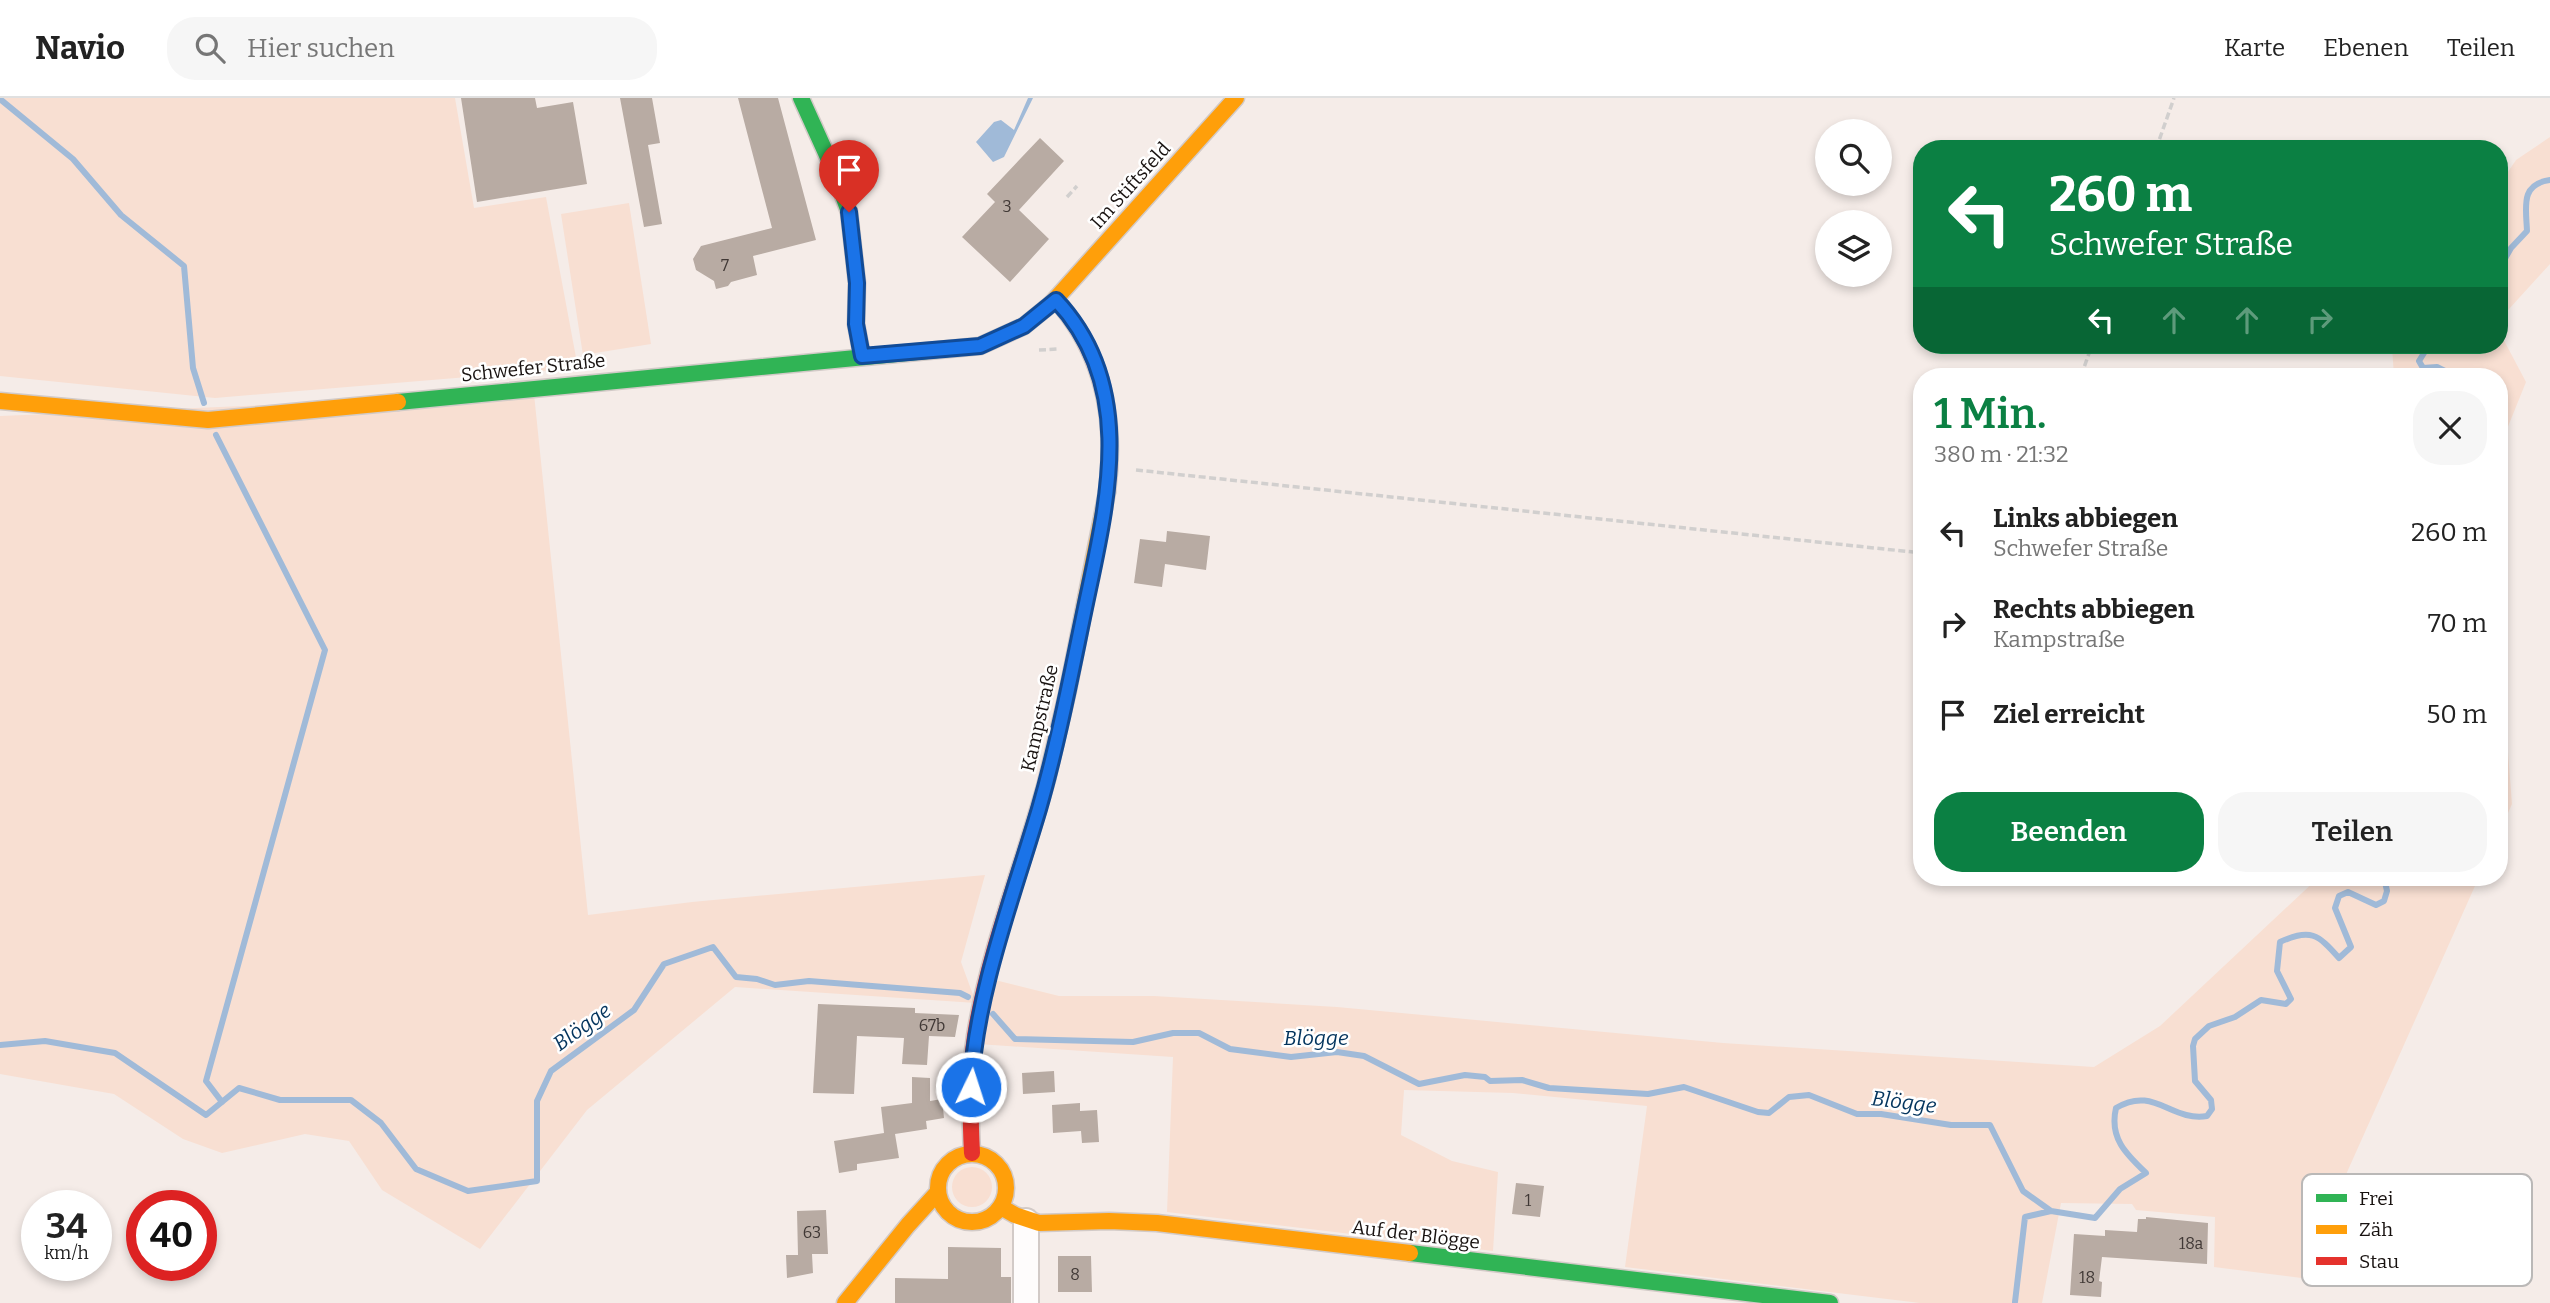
<!DOCTYPE html>
<html lang="de">
<meta charset="utf-8">
<style>
:root{--surface:#fff;--page:#f6f6f6;--text:#222;--muted:#767676;--line:#e0e0e0;--accent:#0b8043}
body{margin:0;font-family:Bitter,serif;background:var(--page);color:var(--text);height:100vh;display:flex;flex-direction:column;font-size:26px;white-space:nowrap}
*{box-sizing:border-box;margin:0}
p{font-size:23px;color:var(--muted)}
.icon{flex:none;width:38px;height:38px;fill:none;stroke:currentColor;stroke-width:2;stroke-linecap:round;stroke-linejoin:round}
.map{position:relative;flex:1;overflow:hidden}
.drawer{position:absolute;left:1913px;top:270px;width:595px;height:518px;display:flex;flex-direction:column;background:var(--surface);border-radius:28px;box-shadow:0 4px 10px #0003}
.drawer>*{flex:none}
.top-card{position:absolute;left:1913px;top:42px;width:595px;height:214px;border-radius:28px;box-shadow:0 4px 10px #0003;background:#0b8043;color:#fff;overflow:hidden}
.tools{position:absolute;left:1815px;top:21px;display:grid;gap:14px}
.tools a{display:grid;place-items:center;width:77px;height:77px;border-radius:50%;background:var(--surface);box-shadow:0 4px 10px #0003;font-size:35px}
.speed{position:absolute;left:21px;top:1092px;display:flex;gap:14px;font-size:35px;font-weight:700;text-align:center}
.speed>*{display:grid;place-content:center;width:91px;height:91px;border-radius:50%;background:var(--surface);box-shadow:0 4px 10px #0003;line-height:1}
.speed small{font-size:18px;font-weight:400}
.speed .limit{border:10px solid #d22;background:#fff;color:#111}
.pin{position:absolute;display:grid;place-items:center;width:60px;height:60px;color:#fff;margin:-72px -30px;border-radius:50% 50% 50% 0;rotate:-45deg;box-shadow:0 0 7px #0007}
.pin .icon{rotate:45deg}
.me{position:absolute;width:77px;margin:-38px;rotate:4deg;stroke-linejoin:round;filter:drop-shadow(0 0 5px #0008)}
.turn{display:flex;align-items:center;gap:24px;height:147px;padding:0 21px;font-size:32px}
.turn .icon{width:91px;height:91px;stroke-width:2.5}
.turn b{display:block;font-size:49px;line-height:60px}
.lanes{display:flex;align-items:center;height:66px;padding:0 21px;background:#0003;justify-content:center;gap:35px;direction:ltr}
.lanes .off{opacity:.35}
.round{display:grid;place-items:center;flex:none;width:74px;height:74px;border-radius:28px;background:var(--page)}
.overview{display:flex;align-items:center;justify-content:space-between;height:119px;padding:0 21px}
h1{font-size:42px;font-weight:600;line-height:52px;color:var(--accent)}
.cta{display:flex;gap:14px;margin-top:auto;padding:14px 21px}
.cta a{flex:1;height:80px;border-radius:28px;background:var(--accent);color:#fff;font-size:28px;font-weight:600;line-height:80px;text-align:center}
.cta a+a{background:var(--page);color:var(--text)}
ul{padding:0;list-style:none}
li{display:flex;align-items:center;gap:21px;height:91px;padding:0 21px}
li div{flex:1}
li b{display:block;font-size:26px}
li em{font-style:normal}
header{display:flex;align-items:center;gap:42px;box-sizing:border-box;height:98px;padding:0 35px;background:var(--surface);border-bottom:2px solid var(--line)}
header strong{font-size:33px}
nav{display:flex;gap:38px;margin-inline-start:auto;font-size:24px}
.search{width:490px;height:63px;background:var(--page);display:flex;align-items:center;gap:18px;box-sizing:border-box;padding:0 24px;border-radius:28px;color:var(--muted);font-size:26px}
.map>svg:first-child{display:block}
</style>
<header>
<strong>Navio</strong>
<div class="search"><svg class="icon" aria-label="search" viewBox="0 0 24 24"><circle cx="10" cy="10" r="6"/><path d="M15 15l6 6"/></svg>Hier suchen</div>
<nav><a>Karte</a><a>Ebenen</a><a>Teilen</a></nav>
</header>
<div class="map">
<svg width="2550" height="1205" viewBox="0 0 2550 1205">
<rect width="100%" height="100%" fill="#f5ece8"/>
<path fill="#f8dfd2" d="M0,0H455L474,110L546,99L578,270L215,300L0,278Z
M2550,39V166L2499,222V87L2516,62Z
M629,105L651,246L583,257L561,116Z
M2499,233L2526,284L2503,341L2499,379V278H2394L2392,249L2387,247H2499Z
M534,296L588,817L692,804L985,777L961,864L976,905L735,889L587,1012L480,1151L382,1092L349,1043L305,1036L222,1055L183,1041L114,996L0,976V318Z
M2499,538L2512,706L2499,735Z
M2319,779H2479L2344,1081L2317,1182L2214,1169L2215,1119L2136,1112L2132,1106L2061,1105L2042,1205H1920L1625,1169L1647,1008L1513,995L1404,992L1401,1037L1452,1063L1498,1074L1493,1153L1167,1114L1173,959L978,946L995,882L1059,898H1154L1337,909L1723,945L2094,969L2160,928Z
M952 1089a20 20 0 1 1 40 0a20 20 0 1 1-40 0Z"/>
<path fill="#a0bad8" d="M1028,0H1033L1004,59L993,64L976,44L994,24L1001,22L1014,32Z"/>
<g fill="none" stroke-linecap="round" stroke-linejoin="round">
<path stroke="#a0bad8" stroke-width="6" d="M0,1L73,61L121,117L184,168L193,270L204,305
M2499,171L2511,150L2527,133C2526,109 2520,86 2550,82
M2429,247L2419,263L2423,270L2437,269L2455,278
M216,337L325,552L206,983L222,1004
M993,916L1015,941L1133,944L1173,935H1199L1230,951L1291,959L1337,954L1364,958L1419,986L1465,977L1485,979L1490,983L1522,982L1549,990L1648,996L1684,989L1758,1014L1769,1015L1789,999L1809,997L1857,1016H1881L1951,1027H1990L2023,1093L2051,1113L2095,1120L2120,1091L2146,1075C2126,1056 2109,1040 2116,1010C2154,987 2171,1024 2207,1018L2212,1011L2211,1002L2195,983L2193,948L2195,941L2209,928L2235,919L2261,902L2286,906L2291,901L2277,873L2280,844C2310,830 2318,836 2339,860L2351,849L2335,810L2339,798L2348,794L2376,807L2384,803L2387,793L2384,779
M0,947L45,943L115,955L206,1017L239,990L280,1002H351L381,1025L416,1071L468,1093L537,1083V1003L551,973L634,912L664,866L713,849L736,879L757,881L775,887L809,883L960,895L968,899
M2015,1204L2025,1119L2051,1113"/>
</g>
<path fill="#b8aba3" d="M461,0H535L537,10L573,4L587,86L477,104Z
M620,0H652L660,45L648,47L662,126L644,129Z
M738,0H778L816,142L753,158L757,177L731,184L728,188L716,191L714,183L696,172L693,161L701,148L772,130Z
M1040,40L1064,63L1019,112L1049,141L1010,184L962,139L995,104L987,96Z
M1167,433L1210,438L1206,472L1165,466L1162,489L1134,485L1140,441L1166,444Z
M818,906L915,910V915L959,917L955,939L929,938L927,967L902,966L904,940L857,938L854,996L813,995Z
M1054,973L1055,994L1023,996L1022,975Z
M912,979L930,980V1003L942,1001L944,1020L926,1023L927,1031L895,1036L899,1060L857,1066V1072L839,1075L834,1043L884,1035L881,1009L912,1005Z
M1080,1005V1013L1097,1012L1099,1044L1082,1045L1081,1033L1053,1035L1052,1007Z
M1516,1085L1544,1088L1540,1119L1512,1116Z
M826,1112L828,1156H812L813,1175L787,1180L786,1157H798L797,1113Z
M2146,1119L2208,1125L2207,1166L2102,1159L2099,1183L2102,1184L2101,1199L2070,1197L2074,1136L2105,1138V1132L2137,1134L2138,1121H2146Z
M948,1149L1001,1150V1179H1011V1205H895V1180L948,1181Z
M1058,1158H1091L1092,1194H1058Z"/>
<g fill="none" stroke-linecap="round" stroke-linejoin="round">
<defs>
<path id="street" d="M1026,1205V1123"/>
<path id="fast" d="M801,0L835,75L849,114L857,185L856,226L862,258
M398,304L980,248L1024,228L1051,206
M1410,1155L1830,1205"/>
<path id="slow" d="M1051,206L1236,0
M0,303L208,322L398,304
M1047,681L1068,592L1107,394
M938 1090a34 34 0 1 1 68 0a34 34 0 1 1-68 0Z
M1001,1109L1015,1117L1039,1125L1109,1123L1157,1125L1410,1155
M845,1205L908,1127L938,1094"/>
<path id="jam" d="M1056,202C1104,256 1116,324 1107,394
M972,1055C970,1016 969,976 975,938C989,850 1024,766 1047,681"/>
</defs>
<use href="#street" stroke="#d2cac7" stroke-width="28"/>
<use href="#fast" stroke="#d2cac7" stroke-width="19"/>
<use href="#slow" stroke="#d2cac7" stroke-width="19"/>
<use href="#jam" stroke="#d2cac7" stroke-width="19"/>
<path stroke="#d1cfce" stroke-width="3.5" stroke-dasharray="7 3.5" stroke-linecap="butt" d="M2156,51L2174,0
M1067,99L1077,88
M1039,252L1058,251
M2081,278L2092,247
M1136,372L1922,455"/>
<use href="#street" stroke="#fefcfc" stroke-width="24"/>
<use href="#fast" stroke="#30b455" stroke-width="16"/>
<use href="#slow" stroke="#ff9f0a" stroke-width="16"/>
<use href="#jam" stroke="#e5322d" stroke-width="16"/>
</g>
<g fill="none" stroke-linecap="round" stroke-linejoin="round">
<defs>
<path id="route" d="M849,114L857,185L856,226L862,258L980,248L1024,228L1056,202C1138,289 1107,405 1085,510C1071,577 1058,645 1039,711C1013,799 975,898 971,989"/>
</defs>
<use href="#route" stroke="#114b97" stroke-width="18"/>
<use href="#route" stroke="#1a73e8" stroke-width="12"/>
</g>
<g text-anchor="middle" stroke-width="5" stroke-linejoin="round" paint-order="stroke">
<g font-size="16" fill="#403835">
<text x="1007" y="114">3</text>
<text x="725" y="173">7</text>
<text x="932" y="933">67b</text>
<text x="1528" y="1108">1</text>
<text x="812" y="1140">63</text>
<text x="2191" y="1151">18a</text>
<text x="1075" y="1182">8</text>
<text x="2087" y="1185">18</text>
</g>
<g font-size="19" fill="#181210" stroke="#fff">
<text transform="translate(1130 87) rotate(-48)" y="7">Im Stiftsfeld</text>
<text transform="translate(533 269) rotate(-6)" y="7">Schwefer Straße</text>
<text transform="translate(1039 620) rotate(-77)" y="7">Kampstraße</text>
<text transform="translate(1416 1136) rotate(7)" y="7">Auf der Blögge</text>
</g>
<g font-size="21" font-style="italic" fill="#03345d" stroke="#fff">
<text transform="translate(582 929) rotate(-36)" y="7">Blögge</text>
<text x="1316" y="947">Blögge</text>
<text transform="translate(1904 1004) rotate(7)" y="7">Blögge</text>
</g>
</g>
<rect x="2302" y="1076" width="230" height="112" rx="10" fill="#fff" stroke="#bab8b7" stroke-width="2"/>
<rect x="2316" y="1096" width="31" height="8" fill="#30b455"/>
<rect x="2316" y="1127" width="31" height="9" fill="#ff9f0a"/>
<rect x="2316" y="1159" width="31" height="8" fill="#e5322d"/>
<g font-size="19" fill="#181210">
<text x="2359" y="1107">Frei</text>
<text x="2359" y="1138">Zäh</text>
<text x="2359" y="1170">Stau</text>
</g>
</svg>
<div class="tools">
<a><svg class="icon" aria-label="search" viewBox="0 0 24 24"><circle cx="10" cy="10" r="6"/><path d="M15 15l6 6"/></svg></a>
<a><svg class="icon" aria-label="layers" viewBox="0 0 24 24"><path d="M12 4l9 5-9 5-9-5zM3 14l9 5 9-5"/></svg></a>
</div>
<div class="speed"><div>34<small>km/h</small></div><div class="limit">40</div></div>
<div class="pin" style="left:849px;top:114px;background:#d93025"><svg class="icon" aria-label="arrive" viewBox="0 0 24 24"><path d="M6 21V4h12l-3 4 3 4H6"/></svg></div>
<svg class="me" style="left:971px;top:989px" viewBox="-20 -20 40 40"><circle r="17" fill="#1a73e8" stroke="#fff" stroke-width="3"/><path d="M0-11L8 9 0 5-8 9z" fill="#fff"/></svg>
<div class="top-card">
<div class="turn"><svg class="icon" aria-label="left" viewBox="0 0 24 24"><path d="M17 20v-9H6M10 6l-5 5 5 5"/></svg><div><b>260 m</b>Schwefer Straße</div></div>
<div class="lanes"><svg class="icon" aria-label="left" viewBox="0 0 24 24"><path d="M17 20v-9H6M10 6l-5 5 5 5"/></svg><svg class="icon off" aria-label="ahead" viewBox="0 0 24 24"><path d="M12 20V5M6 11l6-6 6 6"/></svg><svg class="icon off" aria-label="ahead" viewBox="0 0 24 24"><path d="M12 20V5M6 11l6-6 6 6"/></svg><svg class="icon off" aria-label="right" viewBox="0 0 24 24"><path d="M7 20v-9h11M14 6l5 5-5 5"/></svg></div>
</div>
<section class="drawer">
<div class="overview"><div><h1>1 Min.</h1><p>380 m · 21:32</p></div><a class="round"><svg class="icon" aria-label="close" viewBox="0 0 24 24"><path d="M6 6l12 12M18 6L6 18"/></svg></a></div>
<ul>
<li><svg class="icon" aria-label="left" viewBox="0 0 24 24"><path d="M17 20v-9H6M10 6l-5 5 5 5"/></svg><div><b>Links abbiegen</b><p>Schwefer Straße</p></div><em>260 m</em></li>
<li><svg class="icon" aria-label="right" viewBox="0 0 24 24"><path d="M7 20v-9h11M14 6l5 5-5 5"/></svg><div><b>Rechts abbiegen</b><p>Kampstraße</p></div><em>70 m</em></li>
<li><svg class="icon" aria-label="arrive" viewBox="0 0 24 24"><path d="M6 21V4h12l-3 4 3 4H6"/></svg><div><b>Ziel erreicht</b></div><em>50 m</em></li>
</ul>
<div class="cta"><a>Beenden</a><a>Teilen</a></div>
</section>
</div>
